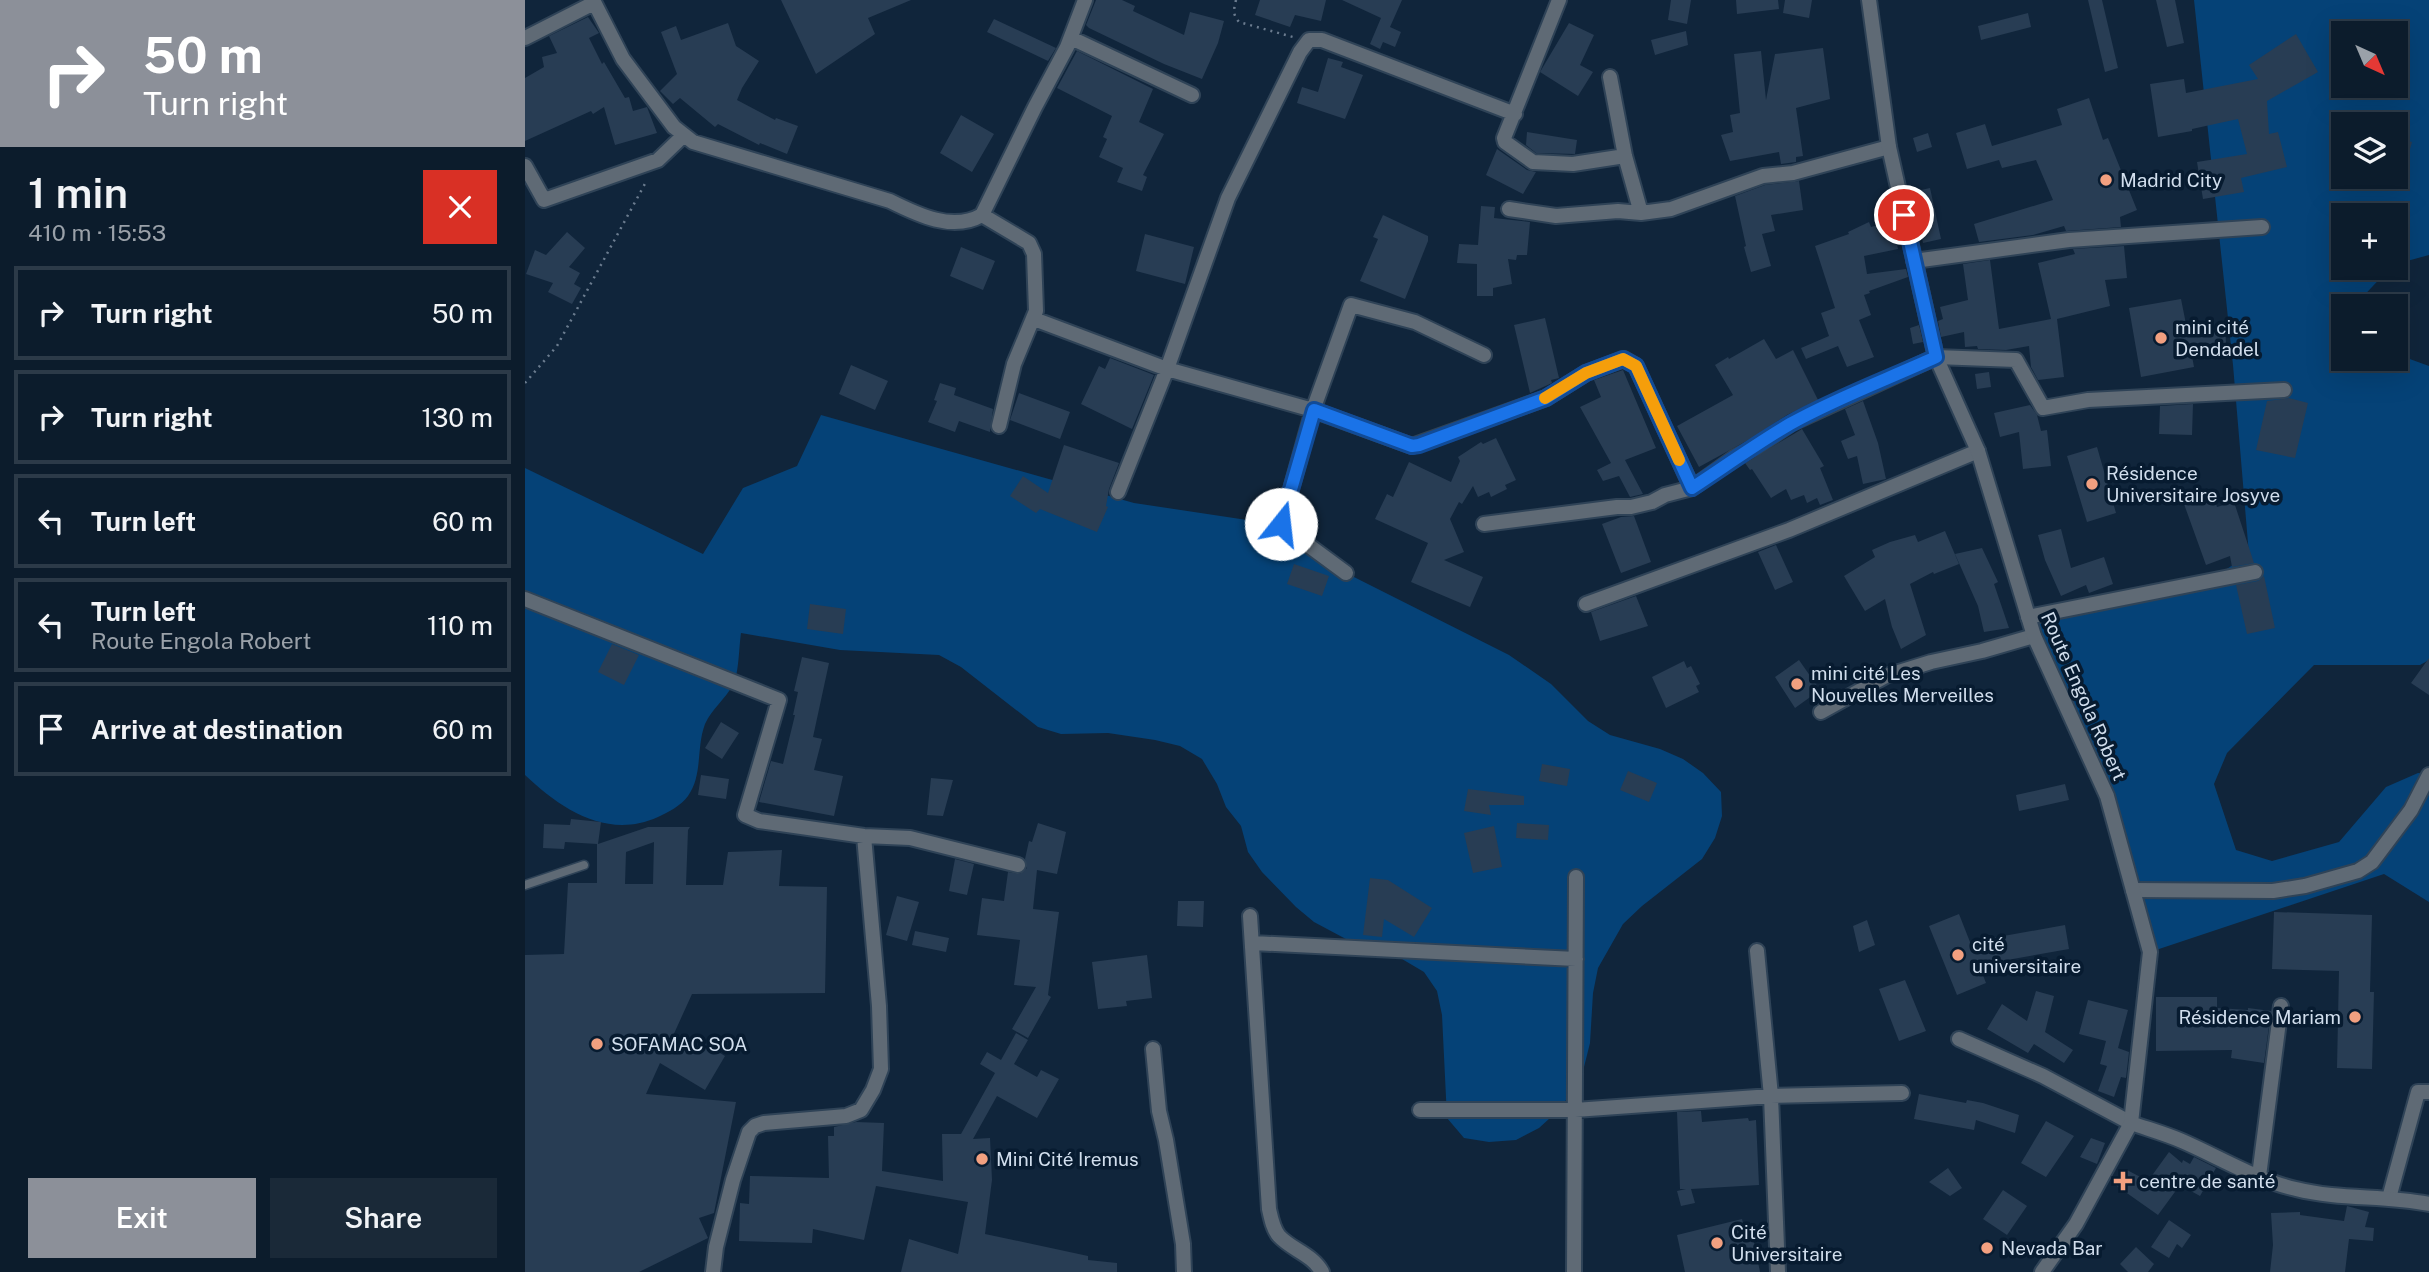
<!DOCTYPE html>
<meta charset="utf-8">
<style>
:root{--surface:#0c1c2c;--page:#1a2938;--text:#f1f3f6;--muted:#9aa1a9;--line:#2c3a48;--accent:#8c9099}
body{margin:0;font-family:"Public Sans",sans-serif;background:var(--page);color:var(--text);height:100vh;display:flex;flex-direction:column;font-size:26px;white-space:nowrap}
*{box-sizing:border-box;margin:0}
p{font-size:23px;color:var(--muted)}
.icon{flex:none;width:38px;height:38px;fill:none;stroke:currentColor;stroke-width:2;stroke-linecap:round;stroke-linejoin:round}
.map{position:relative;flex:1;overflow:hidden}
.side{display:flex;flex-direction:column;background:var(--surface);width:525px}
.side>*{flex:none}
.banner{background:#8c9099;color:#fff;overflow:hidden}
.needle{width:46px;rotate:136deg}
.controls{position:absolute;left:1806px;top:21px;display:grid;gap:14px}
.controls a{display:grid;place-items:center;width:77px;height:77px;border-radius:0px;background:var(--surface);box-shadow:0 7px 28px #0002,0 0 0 2px var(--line);font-size:35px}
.pin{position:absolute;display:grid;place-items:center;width:60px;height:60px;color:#fff;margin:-30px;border:4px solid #fff;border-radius:50%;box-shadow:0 2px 7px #0007}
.me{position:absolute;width:77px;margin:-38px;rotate:16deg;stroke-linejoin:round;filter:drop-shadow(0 0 5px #0008)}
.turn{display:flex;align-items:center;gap:24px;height:147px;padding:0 28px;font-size:32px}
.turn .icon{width:91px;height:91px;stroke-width:2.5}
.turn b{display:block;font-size:49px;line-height:60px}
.round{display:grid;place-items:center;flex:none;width:74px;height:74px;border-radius:0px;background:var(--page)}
.summary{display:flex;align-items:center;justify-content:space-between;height:119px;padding:0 28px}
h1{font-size:42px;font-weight:600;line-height:52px}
.cta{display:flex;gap:14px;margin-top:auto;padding:14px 28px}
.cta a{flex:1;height:80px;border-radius:0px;background:var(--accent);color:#fff;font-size:28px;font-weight:600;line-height:80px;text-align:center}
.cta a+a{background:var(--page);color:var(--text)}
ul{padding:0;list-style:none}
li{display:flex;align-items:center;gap:21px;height:94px;margin:0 14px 10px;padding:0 14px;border:4px solid var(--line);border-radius:0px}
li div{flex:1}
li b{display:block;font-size:26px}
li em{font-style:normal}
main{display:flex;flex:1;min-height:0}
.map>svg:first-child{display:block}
</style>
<main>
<section class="side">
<div class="banner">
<div class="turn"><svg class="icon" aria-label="right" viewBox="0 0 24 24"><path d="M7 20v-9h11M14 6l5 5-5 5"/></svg><div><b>50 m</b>Turn right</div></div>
</div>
<div class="summary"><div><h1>1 min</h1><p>410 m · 15:53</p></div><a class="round" style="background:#d93025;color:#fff"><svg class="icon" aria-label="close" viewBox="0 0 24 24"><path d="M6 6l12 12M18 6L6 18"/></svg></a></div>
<ul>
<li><svg class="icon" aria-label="right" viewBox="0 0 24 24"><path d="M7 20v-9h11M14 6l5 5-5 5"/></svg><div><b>Turn right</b></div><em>50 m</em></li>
<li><svg class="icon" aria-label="right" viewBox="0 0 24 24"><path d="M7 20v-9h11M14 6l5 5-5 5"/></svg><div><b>Turn right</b></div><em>130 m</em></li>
<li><svg class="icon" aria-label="left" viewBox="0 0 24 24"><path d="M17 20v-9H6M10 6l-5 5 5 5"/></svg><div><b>Turn left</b></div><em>60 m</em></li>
<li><svg class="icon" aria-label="left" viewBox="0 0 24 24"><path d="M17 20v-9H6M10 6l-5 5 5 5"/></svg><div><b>Turn left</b><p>Route Engola Robert</p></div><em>110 m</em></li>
<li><svg class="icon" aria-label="arrive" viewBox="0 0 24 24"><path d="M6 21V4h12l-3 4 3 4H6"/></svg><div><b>Arrive at destination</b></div><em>60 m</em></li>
</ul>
<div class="cta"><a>Exit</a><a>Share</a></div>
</section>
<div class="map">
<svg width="1904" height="1272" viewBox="0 0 1904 1272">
<rect width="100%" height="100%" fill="#10253b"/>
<path fill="#054277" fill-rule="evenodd" d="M1669,0H1904V255L1871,264V215H1818V268H1865L1829,306H1818V359H1871V354L1904,366V660L1895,665H1789L1702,753L1689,784L1711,850L1747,861L1814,842L1861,787L1893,773L1904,774V902L1859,874L1625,952L1582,796L1506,618L1676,585L1724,555L1708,365ZM1818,33H1871V86H1818ZM1818,124H1871V177H1818Z
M296,415L609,503L756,525L821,573L984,655L1026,684L1063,721L1085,735L1135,749L1158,759L1178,773L1196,792L1197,816L1190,838L1177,859L1117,906L1098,924L1073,968L1068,993L1065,1043L1059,1067L1049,1088L1035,1109L1014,1128L991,1140L964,1142L939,1138L922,1118L917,1015L912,991L899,972L877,959L834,946L789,922L771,907L737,872L723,852L716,826L701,807L692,784L677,759L655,746L630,740L583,733L536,734L513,727L436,667L414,655L315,650L216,633C214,646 214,674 208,685C200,699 187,709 180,724C171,748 178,775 163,796C157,805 142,813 133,817C82,840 36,809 0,775V468L178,554L218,488L272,466Z"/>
<path fill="#283d54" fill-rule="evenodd" d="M256,0H386L343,18L350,34L291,74Z
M571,0H597L610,6L608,11L659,35L665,12L699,21L693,43L677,79L639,64L564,28L561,25Z
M735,0H801L796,21L770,15L765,27L730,15Z
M817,0H877L865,27L876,32L870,47L858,42L855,49L845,44L856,18Z
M1146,0H1166L1162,24L1143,20Z
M1211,0H1253L1254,9L1212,14Z
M1260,0H1287L1284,18L1258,13Z
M1563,0H1577L1593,68L1580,72Z
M1631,0H1650L1659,43L1642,47Z
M1503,13L1506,27L1456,40L1453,26Z
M63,17L74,33L64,38L77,64L79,62L100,98L104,97L108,111L122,107L132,133L90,145L79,107L68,114L66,111L0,141V78L19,67L17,57L32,53L24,36Z
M469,19L531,48L523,61L462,32Z
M203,23L211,46L234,61L217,88L212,100L250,120L251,118L273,126L262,154L235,143L234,145L193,124L190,127L155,98L148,104L135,91L152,74L136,32L151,26L156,40Z
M1044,23L1069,35L1055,65L1068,72L1053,96L1015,72Z
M1161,31L1163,45L1130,55L1126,40Z
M1771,34L1793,72L1742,101L1744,134L1753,132L1762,167L1716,178L1719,192L1678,199L1672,162L1722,154L1713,119L1667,129V131L1633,137L1625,84L1659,79L1661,93L1733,79L1724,65Z
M1298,48L1305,99L1271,108L1278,156L1271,157V162L1256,164L1254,152L1205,161L1196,135L1208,132L1205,115L1215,113L1209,54L1236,51L1241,100L1250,54Z
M552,51L628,89L614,122L639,134L618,175L622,177L617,191L592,182L598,168L574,157L582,139L578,137L587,116L532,88Z
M803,58L818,62L816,67L838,75L820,119L772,103L777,87L793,92Z
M1564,98L1578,140L1583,138L1612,210L1595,217L1596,227L1541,231L1539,226L1508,235L1454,242L1449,224L1528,200L1511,160L1477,168L1474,160L1442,169L1431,133L1460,124L1467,146L1537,125L1532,109Z
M436,115L469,134L447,172L415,153Z
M1002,132L1052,140L1050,154L1011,153L1001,145Z
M1403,133L1407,147L1392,152L1388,138Z
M1871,138L1887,142L1875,185L1871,184Z
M972,149L1002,170L1011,172L998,194L961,175Z
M1274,181L1278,210L1246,215L1250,231L1237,234L1246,266L1226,272L1219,247L1221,246L1210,196L1240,185Z
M1405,188L1416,239L1398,243L1387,192Z
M956,206L970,207L969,218L1005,222L1002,255H992L991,260L983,259L987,284L968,288V296H952V264L932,263L934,244L953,245Z
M858,215L903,236V241L880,299L835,281L853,239L848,237Z
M1367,221L1373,249L1339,256L1342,274L1381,269L1383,277L1344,291L1345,293L1339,295L1346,315L1334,320L1349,357L1322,367L1313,346L1281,359L1276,348L1304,336L1296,313L1310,308L1290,246L1324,234L1323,232L1344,222L1346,227Z
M42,232L60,248L44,267L55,273L49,284L56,288L47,304L23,292L28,283L1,274L10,250L21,255Z
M620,234L669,247L660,284L611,271Z
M1599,246L1602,278L1580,280L1585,306L1532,319L1539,377L1513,380L1506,367L1504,346L1481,350L1453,349L1452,346L1440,347L1439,332L1416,337L1413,321L1418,319L1415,307L1443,300L1438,264L1465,260L1474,329L1526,319L1513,263L1550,254L1548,249Z
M436,247L470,261L458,290L425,276Z
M1656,299L1662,329L1700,327L1701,343L1665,345L1669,367L1616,377L1604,308Z
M1020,318L1034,378L1026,380L1027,383L1005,393L989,325Z
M1394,325L1398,342L1388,344L1385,328Z
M1239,339L1251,359L1268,350L1293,400L1262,415L1227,438L1174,467L1152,426L1208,395L1190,365L1203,357L1204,359Z
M585,358L629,375L607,429L556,404L574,366L580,369Z
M326,365L363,381L350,410L314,394Z
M1098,370L1131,448L1100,460L1118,494L1105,497L1094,476L1078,481L1072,470L1086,463L1055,407L1076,397L1069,380Z
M1464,372L1466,387L1452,389L1450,374Z
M415,383L431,388L429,395L468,409L465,432L434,421L430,432L403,422L412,401L409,400Z
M494,393L545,412L535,439L485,420Z
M1764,398L1783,403L1770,458L1731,450L1742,401Z
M1338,401L1353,443L1361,479L1338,484L1332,456L1323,459L1316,441L1330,435L1320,409Z
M1668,404L1667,435L1634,434L1635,406Z
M1505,405L1512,415L1516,431L1522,430L1526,466L1498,469L1494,432L1475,437L1469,413Z
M1277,429L1299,466L1295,468L1308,500L1295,505L1292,498L1282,503L1279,495L1266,500L1261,489L1246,498L1227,469L1225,470L1220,463Z
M971,438L991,480L980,485L982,489L966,497L964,492L953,497L948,486L937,504L934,502L925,519L939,552L919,560L958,577L945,607L886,582L903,543L850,519L862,494L868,497L884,462L926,482L935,461L933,457L956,442L958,444Z
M539,445L594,463L584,489L581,506L583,507L572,532L515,509L511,513L485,496L498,476L523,493Z
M1572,447L1591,513L1562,522L1542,456Z
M1688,494L1692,507L1709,502L1729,563L1707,567L1705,556L1681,565L1659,504Z
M1109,516L1126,562L1096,573L1077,524L1096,517Z
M1536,529L1546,568L1579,557L1588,584L1564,593L1561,585L1536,596L1520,560L1513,535Z
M1420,531L1434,564L1409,574L1408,572L1385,584L1401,635L1376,649L1367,627L1360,599L1340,611L1319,576L1350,557L1347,550L1365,542L1390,535L1393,542Z
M1251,545L1268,582L1250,590L1233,552Z
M1457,548L1473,582L1469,584L1484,628L1459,632L1453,606L1430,554Z
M769,564L804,576L797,596L762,584Z
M1739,576L1750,628L1722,634L1711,585L1733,581Z
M1111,596L1123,626L1075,641L1066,612Z
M285,604L321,609L318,634L282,629Z
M87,644L114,655L99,685L73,672Z
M277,657L304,663L288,737L297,739L289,770L318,776L309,816L234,802L246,761L258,764L270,715H268L273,692L269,691Z
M1904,658V695L1886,683Z
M1274,660L1295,690L1270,708L1250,677Z
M1159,661L1162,668L1166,666L1175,684L1171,686L1174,692L1141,708L1127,677Z
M196,722L214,733L197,759L180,748Z
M1017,764L1045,769L1042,786L1014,781Z
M1103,771L1132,783L1124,802L1095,790Z
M176,775L204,779L201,799L173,795Z
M406,778L428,780L418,816L402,815Z
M1540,784L1544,800L1494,811L1491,795Z
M943,789L999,796V805H964L966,815L939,811Z
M46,819L76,822L73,844L123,827H165L163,830L161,885H198L203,852L257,850L254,886L302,887L300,993L167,994L147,1038L169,1051L175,1041L200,1056L180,1090L135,1063L121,1094L211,1102L189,1213L174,1218L183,1238L114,1272H0V955L39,954L43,883H72V844L40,842L39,849L18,848L19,824L45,825ZM129,842L128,884H100L101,852Z
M513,823L541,832L532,874L512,870L508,909L534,912L523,995L526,997L503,1038L487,1029L511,987L489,985L495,940L452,935L457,898L479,901L483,872L495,874L502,868L500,859L504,841L507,842Z
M992,823L1024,825L1023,840L991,838Z
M969,826L977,867L948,873L939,833Z
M430,859L449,864L442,895L424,891Z
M845,878L863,880L907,908L889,937L859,919L857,937L838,935Z
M372,896L394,902L382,941L361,935Z
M653,901H679L678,927L652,926Z
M1749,912L1847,915L1845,992H1849L1847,1069L1812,1068L1814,971L1747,969Z
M1434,914L1445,942L1540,925L1544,949L1454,965L1461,983L1432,995L1404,926Z
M1342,920L1350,945L1334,952L1328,926Z
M390,931L424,938L421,952L387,945Z
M622,955L627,998L601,1001L602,1006L573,1009L567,962Z
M1380,980L1401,1031L1374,1041L1354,989Z
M1511,991L1529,996L1520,1032L1548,1050L1539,1063L1509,1044L1503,1053L1462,1029L1477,1004L1502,1021Z
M1631,997H1692V1008L1723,1010V1008L1746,1011L1739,1063L1706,1058L1707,1050L1631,1051Z
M1563,1000L1603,1010L1593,1048L1604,1052L1601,1078L1596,1077L1589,1097L1573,1091L1582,1066L1575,1064L1581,1041L1554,1034Z
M491,1033L503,1040L489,1064L512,1077L516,1070L534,1079L512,1118L472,1096L448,1139L465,1138L467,1180L460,1234L563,1256V1260L592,1263V1272H376L384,1239L433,1254L443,1202L351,1186L339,1240L288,1229L287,1243L214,1241L215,1203L224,1204L225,1176L304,1178L303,1136H309V1127L331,1122L359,1123L357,1171L418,1181L417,1134H436L470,1073L455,1064L462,1052L476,1060Z
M1394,1094L1441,1103L1442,1100L1458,1103L1494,1115L1490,1133L1451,1120L1449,1130L1389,1119Z
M1176,1111L1177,1122L1223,1118L1224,1121L1231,1120L1234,1185L1166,1189L1170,1203L1156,1206L1152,1191L1161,1189H1155L1152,1112Z
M1521,1121L1549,1136L1521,1177L1496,1163Z
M1566,1138L1580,1143L1572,1164L1555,1157Z
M1644,1152L1657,1163L1658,1160L1665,1164L1669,1157L1691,1168L1675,1196L1655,1185L1633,1215L1589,1184L1597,1170H1602L1623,1181Z
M1423,1168L1437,1188L1425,1196L1404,1182Z
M1478,1190L1502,1206L1482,1235L1458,1219Z
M1822,1206L1844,1212L1840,1227L1849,1228L1848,1241L1824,1239L1820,1272H1745L1748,1245L1746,1213L1775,1212V1215L1819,1221Z
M1217,1219L1221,1234L1227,1232L1235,1272H1160L1152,1235Z
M1644,1220L1666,1235L1657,1248L1652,1244L1644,1258L1626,1247Z
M1611,1247L1629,1264L1623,1272H1603L1595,1264Z"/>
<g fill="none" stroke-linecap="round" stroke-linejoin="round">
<defs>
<path id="service" d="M0,885L59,865"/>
<path id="minor" d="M68,0L98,59L149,127L168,142L365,201C393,215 428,232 457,215L510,107L542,47L560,0
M1034,0L979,138L980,142L1008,162L1048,164L1100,156
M0,38L69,3
M546,38L667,95
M1085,77L1100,156L1116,213
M0,166L19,200L133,160L158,136
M984,209L1031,216L1093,211L1116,213L1146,209L1238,176L1268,173L1364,147
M457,215L504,243L509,254L511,311L489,364L474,426
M1389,261L1544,240L1737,227
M509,319L642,369L788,410L887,446L1021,398L1061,373L1099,359L1111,366L1167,488
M593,492L642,369L703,198L775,52L784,40H797L990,114
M959,524L1092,507H1106L1127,502L1140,495L1167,488L1209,458L1232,446L1267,423L1411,357L1491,360L1518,408L1563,400L1759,390
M821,573L756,525L788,410L826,305L890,322L959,355
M0,599L254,700L220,815L234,821L339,836L385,838L493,865
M1061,604L1264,530L1453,451
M1503,617L1730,572
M1296,712L1361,676L1406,662L1457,651L1509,636
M1608,890L1748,891L1780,886L1833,871L1847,862L1886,810L1904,775
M725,916L744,1209C746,1218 748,1229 754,1236C767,1250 787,1254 797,1272
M728,943L1051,959
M1232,951L1246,1096L1253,1272
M1434,1039L1518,1076L1606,1123
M628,1049L634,1111L641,1140L658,1244L659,1272
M895,1110H1050L1246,1096L1377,1093
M1734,1176L1756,1006
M1864,1198L1893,1092H1904
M188,1272L191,1247L208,1180L224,1132L230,1126L239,1123L321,1116L336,1110L348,1090L356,1069L354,1006L339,836
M1049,1272L1051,877"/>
<path id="tertiary" d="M1344,0L1364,147L1411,357L1453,451L1509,636L1582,796L1625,952L1606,1123L1551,1224L1517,1272
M1606,1123C1623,1129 1641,1134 1657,1141C1694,1157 1731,1180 1771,1189C1815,1200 1860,1195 1904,1204"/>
</defs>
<use href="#service" stroke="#2f4357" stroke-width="11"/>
<use href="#minor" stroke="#2f4357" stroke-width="18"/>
<use href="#tertiary" stroke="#2f4357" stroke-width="18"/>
<path stroke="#6b7c8f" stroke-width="2.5" stroke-dasharray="2 5" stroke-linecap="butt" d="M711,0C709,9 707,14 714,22L768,37
M0,383L32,346L122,180"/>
<use href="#service" stroke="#5f6a75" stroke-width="8"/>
<use href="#minor" stroke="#5f6a75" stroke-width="14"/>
<use href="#tertiary" stroke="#5f6a75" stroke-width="14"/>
</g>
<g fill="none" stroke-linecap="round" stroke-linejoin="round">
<defs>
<path id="route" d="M756,524L789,410L887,446L894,445L1021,398L1061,373L1098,359L1111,366L1167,488C1199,467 1231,444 1265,424C1311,398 1363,379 1411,357L1379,215"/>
</defs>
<use href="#route" stroke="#114b97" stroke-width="18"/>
<use href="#route" stroke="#1a73e8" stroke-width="12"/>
<path stroke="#f59e0b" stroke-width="12" d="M1020,398L1061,373L1098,359L1111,366L1154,460"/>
</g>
<g fill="#f2a080" stroke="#071b30" stroke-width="2.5">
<circle cx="1581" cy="180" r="7"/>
<circle cx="1636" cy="338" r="7"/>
<circle cx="1567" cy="484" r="7"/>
<circle cx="1272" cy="684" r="7"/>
<circle cx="1433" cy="955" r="7"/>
<circle cx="1830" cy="1017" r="7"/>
<circle cx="72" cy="1044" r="7"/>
<circle cx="457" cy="1159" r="7"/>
<path d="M1594.5 1170.5h7v7h7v7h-7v7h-7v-7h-7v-7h7z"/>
<circle cx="1192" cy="1243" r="7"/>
<circle cx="1462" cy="1248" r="7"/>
</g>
<g text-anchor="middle" stroke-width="7" stroke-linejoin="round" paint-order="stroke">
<g font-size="19" fill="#d1deed" stroke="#071b30" text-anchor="start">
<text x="1595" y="187">Madrid City</text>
<text x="1650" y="334">mini cité<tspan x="1650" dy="22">Dendadel</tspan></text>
<text x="1581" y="480">Résidence<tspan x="1581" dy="22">Universitaire Josyve</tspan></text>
<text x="1286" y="680">mini cité Les<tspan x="1286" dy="22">Nouvelles Merveilles</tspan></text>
<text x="1447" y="951">cité<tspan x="1447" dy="22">universitaire</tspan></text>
<text x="1816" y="1024" text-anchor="end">Résidence Mariam</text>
<text x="86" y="1051">SOFAMAC SOA</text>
<text x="471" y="1166">Mini Cité Iremus</text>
<text x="1614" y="1188">centre de santé</text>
<text x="1206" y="1239">Cité<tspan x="1206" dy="22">Universitaire</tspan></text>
<text x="1476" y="1255">Nevada Bar</text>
</g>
<g font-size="19" fill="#d1deed" stroke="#071b30">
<text transform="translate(1559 696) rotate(66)" y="7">Route Engola Robert</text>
</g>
</g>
</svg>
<div class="controls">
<a><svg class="needle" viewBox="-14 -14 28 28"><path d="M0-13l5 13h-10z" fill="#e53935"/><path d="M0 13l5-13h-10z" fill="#9aa1a9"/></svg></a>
<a><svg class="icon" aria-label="layers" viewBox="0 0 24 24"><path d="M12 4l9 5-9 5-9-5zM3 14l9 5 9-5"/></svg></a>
<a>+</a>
<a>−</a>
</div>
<div class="pin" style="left:1379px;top:215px;background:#d93025"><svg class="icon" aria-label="arrive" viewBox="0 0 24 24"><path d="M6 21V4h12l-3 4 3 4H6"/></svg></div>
<svg class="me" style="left:756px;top:524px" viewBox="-20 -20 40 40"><circle r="19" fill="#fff"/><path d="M0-13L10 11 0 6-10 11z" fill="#1a73e8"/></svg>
</div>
</main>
